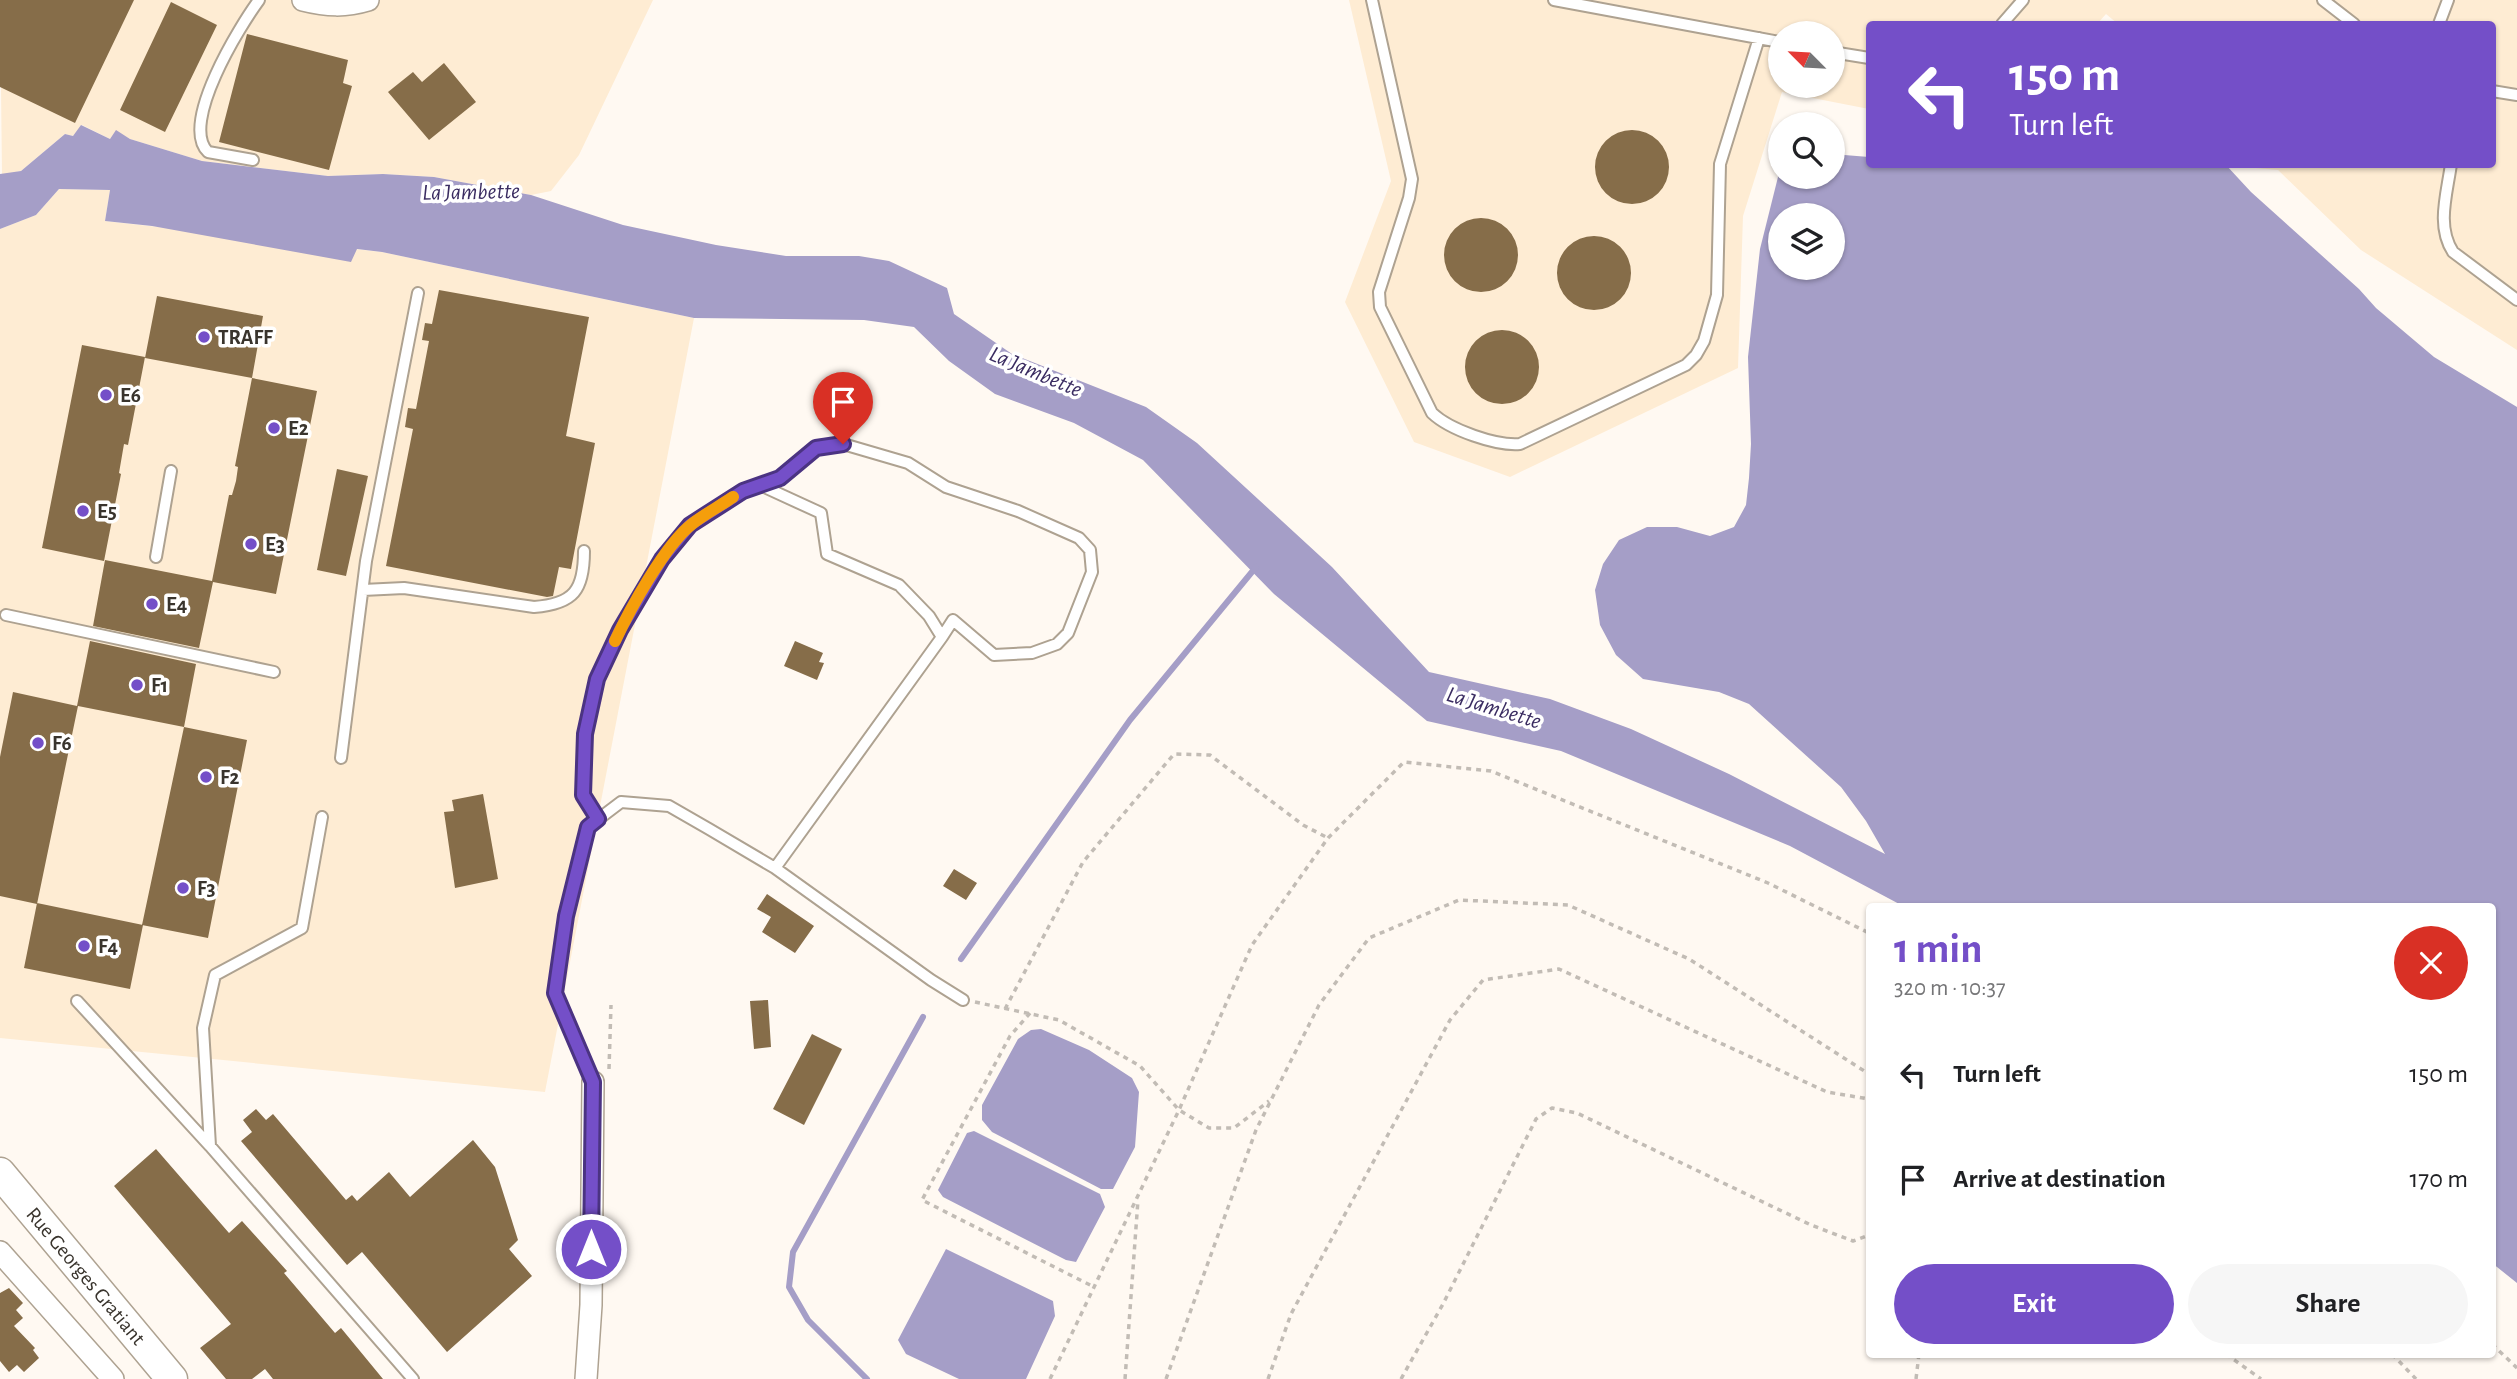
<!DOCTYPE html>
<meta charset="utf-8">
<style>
:root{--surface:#fff;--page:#f6f6f6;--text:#202124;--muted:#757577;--accent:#744fc8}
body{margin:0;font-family:"Alegreya Sans",sans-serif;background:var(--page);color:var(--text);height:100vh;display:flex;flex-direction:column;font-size:26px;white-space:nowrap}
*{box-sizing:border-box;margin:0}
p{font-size:23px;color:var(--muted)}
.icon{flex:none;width:38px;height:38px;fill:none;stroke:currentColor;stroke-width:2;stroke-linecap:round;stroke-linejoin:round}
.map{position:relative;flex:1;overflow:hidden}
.details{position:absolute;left:1866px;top:903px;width:630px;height:455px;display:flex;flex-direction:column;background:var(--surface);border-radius:7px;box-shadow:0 2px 5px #0004}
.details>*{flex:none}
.guide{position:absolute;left:1866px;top:21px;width:630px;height:147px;border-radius:7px;box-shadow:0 2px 5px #0004;background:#744fc8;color:#fff;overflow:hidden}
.needle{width:46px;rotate:294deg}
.tools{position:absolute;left:1768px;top:21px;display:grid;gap:14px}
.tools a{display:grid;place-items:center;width:77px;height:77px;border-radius:50%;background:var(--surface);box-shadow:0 2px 5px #0004;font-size:35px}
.pin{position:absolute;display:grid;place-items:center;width:60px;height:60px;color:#fff;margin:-72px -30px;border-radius:50% 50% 50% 0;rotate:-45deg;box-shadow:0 0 7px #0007}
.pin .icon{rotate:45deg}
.me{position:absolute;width:77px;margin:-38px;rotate:0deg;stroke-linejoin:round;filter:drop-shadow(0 0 5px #0008)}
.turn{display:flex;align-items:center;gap:24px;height:147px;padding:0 28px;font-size:32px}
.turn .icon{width:91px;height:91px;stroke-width:2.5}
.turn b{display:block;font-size:49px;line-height:60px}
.round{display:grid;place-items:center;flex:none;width:74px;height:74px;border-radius:37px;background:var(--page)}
.overview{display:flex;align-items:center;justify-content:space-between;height:119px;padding:0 28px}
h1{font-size:42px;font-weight:700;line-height:52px;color:var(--accent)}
.primary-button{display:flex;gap:14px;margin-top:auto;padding:14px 28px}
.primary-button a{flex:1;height:80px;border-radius:42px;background:var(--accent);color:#fff;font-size:28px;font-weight:700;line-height:80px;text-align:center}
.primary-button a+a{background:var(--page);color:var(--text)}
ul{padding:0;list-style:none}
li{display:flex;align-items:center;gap:21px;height:105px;padding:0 28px}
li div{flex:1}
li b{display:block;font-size:26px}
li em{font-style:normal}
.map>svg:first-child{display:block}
</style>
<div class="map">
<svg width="2517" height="1379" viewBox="0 0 2517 1379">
<rect width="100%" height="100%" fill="#fff9f2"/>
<path fill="#feecd3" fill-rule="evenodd" d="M0,0H653L579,155L551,191L531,195L434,177L383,174L328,176L202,161L130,139L116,131L110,139L82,125L73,136L65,134L21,171L2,175Z
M1349,0H2517V350L2361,250L2278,170L2222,165L2492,164V24H2118L2106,14L2097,24H1869V109L1782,92L1743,216L1738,368L1510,477L1414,442L1345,302L1391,181ZM1780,33H1832V86H1780Z
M59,189L110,190L105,221L382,252L694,318L545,1092L0,1038V229L36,215Z"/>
<path fill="#a59ec7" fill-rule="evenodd" d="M81,125L110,139L116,130L130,139L202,161L328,176L383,174L434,177L531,195L623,225L716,245L786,256H859L889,261L947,288L954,314L1012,354L1146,407L1197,443L1332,567L1429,672L1550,699L1631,729L1729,774L1885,854L1866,821L1841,787L1749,704L1719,692L1643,679L1616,655L1600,625L1595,590L1603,564L1619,540L1647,527H1677L1710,536L1734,527L1746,505L1749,478L1751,444L1748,357L1760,249L1780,169V177H1832V154L1869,157V164L2226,165L2251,192L2359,289L2376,308L2434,357L2517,407V1283L2492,1263V906H1903L1790,846L1561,751L1427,721L1274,594L1143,460L1074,423L995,394L949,361L914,327L864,320L694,318L382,252L357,249L351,262L152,226L105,221L110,190L59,189L36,215L0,229V174L21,171L65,134L73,136ZM1832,215V268H1780V215Z
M1041,1029L1089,1050L1132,1078L1139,1092L1135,1147L1113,1189H1101L992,1132L982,1120V1105L1018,1039L1031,1030Z
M974,1131L1100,1194L1105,1207L1076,1262L1066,1260L943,1197L938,1190L967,1133Z
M946,1249L1053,1301L1055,1316L1026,1379H959L906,1354L898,1340Z"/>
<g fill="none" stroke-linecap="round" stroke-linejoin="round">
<path stroke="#a59ec7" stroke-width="6" d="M961,959L1130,720L1256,567
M867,1379L808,1320L789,1287L793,1252L923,1017"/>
</g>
<path fill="#866d49" d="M0,0H134L75,123L0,87Z
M171,2L217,25L165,132L120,110Z
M247,34L348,60L343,83L352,86L329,170L219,142Z
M444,63L476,102L429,140L388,92L413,72L422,82Z
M1595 167a37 37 0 1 1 74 0a37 37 0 1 1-74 0Z
M1444 255a37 37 0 1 1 74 0a37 37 0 1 1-74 0Z
M1557 273a37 37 0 1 1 74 0a37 37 0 1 1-74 0Z
M439,290L589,317L566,436L595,443L571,569L559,567L553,596L547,597L386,566L413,429L405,427L408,408L416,409L429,341L422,340L425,323L432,324Z
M157,296L263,316L252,378L145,358Z
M1465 367a37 37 0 1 1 74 0a37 37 0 1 1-74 0Z
M82,345L145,357L128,445L124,444L119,473L121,474L104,561L42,548Z
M252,378L317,391L276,594L213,582L199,648L93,626L105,560L212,581L229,495H232L236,481L238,467L235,466Z
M337,469L368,476L346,576L317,570Z
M90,641L196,664L184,727L247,740L208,938L142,925L184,727L78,706L37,904L0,896V757L13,692L77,706Z
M795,641L823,653L819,662L824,663L817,680L784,666Z
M483,794L498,879L455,888L444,812L454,811L452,800Z
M954,869L977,883L966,900L943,886Z
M767,894L814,926L795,953L762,932L771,917L757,909Z
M37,903L143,925L130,989L24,968Z
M768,1000L771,1047L754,1049L750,1001Z
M812,1034L842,1049L804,1125L773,1109Z
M256,1109L266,1120L273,1114L346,1200L352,1195L357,1201L389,1172L410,1197L473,1140L495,1167L518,1240L509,1249L532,1276L447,1352L362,1252L347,1265L241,1141L252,1132L243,1120Z
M156,1149L229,1233L242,1221L287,1271L284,1273L335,1333L341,1328L383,1379H273L265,1369L252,1379H226L200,1348L231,1324L114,1186Z
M9,1288L23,1303L16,1310L23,1318L14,1326L35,1348L33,1350L39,1358L24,1372L17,1365L9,1372L0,1361V1293Z"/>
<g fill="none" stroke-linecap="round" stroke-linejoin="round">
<defs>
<path id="lane" d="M1372,0L1412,179L1409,198L1379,292L1380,307L1432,413C1450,430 1496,446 1520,444L1686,365L1696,355L1704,341L1717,295L1720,164L1759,38
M1554,0L1780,42
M2323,0L2354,24
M2002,24L2023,0
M2439,24L2448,0
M1832,52L1869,58
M2492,91L2517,95
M253,160L208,152C179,124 240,26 259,0
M2451,164C2447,194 2436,226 2453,252L2517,300
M760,485L821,513L827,554L899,585L929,616L942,637L775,868
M156,557L171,471
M363,590L404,588L534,607C574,604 584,590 584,551
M6,615L274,672
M341,758L366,561L418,293
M598,819L583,795L585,735L597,679L620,630L662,559L690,525L743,491L780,478L816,448L843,444L908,463L946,487L1018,511L1079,538L1090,550L1092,572L1068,633L1057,644L1032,653L994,655L953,620L942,637
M77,1001L210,1146L413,1379
M593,1082L555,993L566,916L588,827L621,802L669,806L709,829L775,868L931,980L963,1000
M210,1146L203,1028L215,975L302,928L322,817"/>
<path id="street" d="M303,0C327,6 345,7 368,0
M0,1252L113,1379
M586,1379L591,1305L593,1082"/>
<path id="secondary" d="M0,1173L172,1379"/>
</defs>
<use href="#lane" stroke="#aea291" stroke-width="14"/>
<use href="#street" stroke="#aea291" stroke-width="24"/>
<use href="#secondary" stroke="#aea291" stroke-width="33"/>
<path stroke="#c2bcb5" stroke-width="3.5" stroke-dasharray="5 5" stroke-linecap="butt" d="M975,1002L1059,1020L1140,1066L1179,1110L1209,1128H1234L1269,1101
M1005,1009L1083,862L1174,754L1210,755L1303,825L1328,838
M1030,1013L1010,1036L922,1200L1094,1287
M609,1069L611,1005
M2492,1344L2517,1368
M2226,1354L2261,1379
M2392,1354L2416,1379
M1050,1379L1179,1110L1252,945L1328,838L1404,762L1491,771L1768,883L1869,933
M1125,1379L1138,1200
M1166,1379L1256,1130L1319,1005L1369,938L1459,900L1568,905L1689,959L1869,1074
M1268,1379L1291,1314L1450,1020L1483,980L1559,969L1827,1092L1869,1099
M1401,1379L1443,1304L1536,1119L1552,1108L1577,1113L1811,1225L1853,1241L1869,1235
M1916,1379L1919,1354"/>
<use href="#lane" stroke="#fff" stroke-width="10"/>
<use href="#street" stroke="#fff" stroke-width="21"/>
<use href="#secondary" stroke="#fff" stroke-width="30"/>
</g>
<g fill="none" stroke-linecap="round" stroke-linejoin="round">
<defs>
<path id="route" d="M591,1249L593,1082L555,993L566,916L588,827L598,819L583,795L585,734L597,679L620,630L662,559L690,525L743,491L780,478L816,448L843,444"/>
</defs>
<use href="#route" stroke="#4b3382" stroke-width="18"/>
<use href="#route" stroke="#744fc8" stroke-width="12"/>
<path stroke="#f59e0b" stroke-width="12" d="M615,641C630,609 665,545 692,524C705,514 720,506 733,497"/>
</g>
<g fill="#744fc8" stroke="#fff" stroke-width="2.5">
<circle cx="204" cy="337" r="7"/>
<circle cx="106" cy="395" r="7"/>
<circle cx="274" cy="428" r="7"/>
<circle cx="83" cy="511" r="7"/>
<circle cx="251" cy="544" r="7"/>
<circle cx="152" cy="604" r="7"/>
<circle cx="137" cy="685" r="7"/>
<circle cx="38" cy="743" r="7"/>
<circle cx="206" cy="777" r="7"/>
<circle cx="183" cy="888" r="7"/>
<circle cx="84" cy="946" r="7"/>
</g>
<g text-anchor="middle" stroke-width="7" stroke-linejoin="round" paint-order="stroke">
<g font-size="21" font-weight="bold" fill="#39342d" stroke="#fff" text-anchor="start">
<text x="218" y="344">TRAFF</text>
<text x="120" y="402">E6</text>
<text x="288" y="435">E2</text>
<text x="97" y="518">E5</text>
<text x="265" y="551">E3</text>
<text x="166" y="611">E4</text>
<text x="151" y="692">F1</text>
<text x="52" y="750">F6</text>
<text x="220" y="784">F2</text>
<text x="197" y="895">F3</text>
<text x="98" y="953">F4</text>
</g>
<g font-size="21" fill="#39342d" stroke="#fff">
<text transform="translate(86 1276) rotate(50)" y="7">Rue Georges Gratiant</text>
</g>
<g font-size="23" font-style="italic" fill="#3a2c61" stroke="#fff">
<text transform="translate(471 191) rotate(-1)" y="8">La Jambette</text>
<text transform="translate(1036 371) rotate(23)" y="8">La Jambette</text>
<text transform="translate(1494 707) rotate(17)" y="8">La Jambette</text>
</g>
</g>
</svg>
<div class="tools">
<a><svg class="needle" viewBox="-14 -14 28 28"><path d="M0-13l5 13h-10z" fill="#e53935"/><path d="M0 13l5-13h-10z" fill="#757577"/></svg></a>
<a><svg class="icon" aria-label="search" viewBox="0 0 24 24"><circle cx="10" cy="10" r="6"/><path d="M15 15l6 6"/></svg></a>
<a><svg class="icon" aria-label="layers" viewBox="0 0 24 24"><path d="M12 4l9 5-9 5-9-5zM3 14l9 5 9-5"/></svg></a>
</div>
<div class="pin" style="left:843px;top:444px;background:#d93025"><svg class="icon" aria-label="arrive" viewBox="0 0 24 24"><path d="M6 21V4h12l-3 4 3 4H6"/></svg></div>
<svg class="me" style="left:591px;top:1249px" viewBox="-20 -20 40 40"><circle r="17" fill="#744fc8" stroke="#fff" stroke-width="3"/><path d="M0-11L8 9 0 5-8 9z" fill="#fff"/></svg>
<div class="guide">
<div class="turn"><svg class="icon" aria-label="left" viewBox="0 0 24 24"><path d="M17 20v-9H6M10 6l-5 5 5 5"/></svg><div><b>150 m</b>Turn left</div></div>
</div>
<section class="details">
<div class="overview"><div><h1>1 min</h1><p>320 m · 10:37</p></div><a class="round" style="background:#d93025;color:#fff"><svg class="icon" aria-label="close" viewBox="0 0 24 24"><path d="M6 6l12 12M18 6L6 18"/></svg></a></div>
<ul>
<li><svg class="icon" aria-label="left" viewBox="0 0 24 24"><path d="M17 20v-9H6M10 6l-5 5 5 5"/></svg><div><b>Turn left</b></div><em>150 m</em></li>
<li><svg class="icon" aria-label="arrive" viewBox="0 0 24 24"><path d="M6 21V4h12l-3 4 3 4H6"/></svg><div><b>Arrive at destination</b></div><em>170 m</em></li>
</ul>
<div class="primary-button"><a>Exit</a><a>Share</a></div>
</section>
</div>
